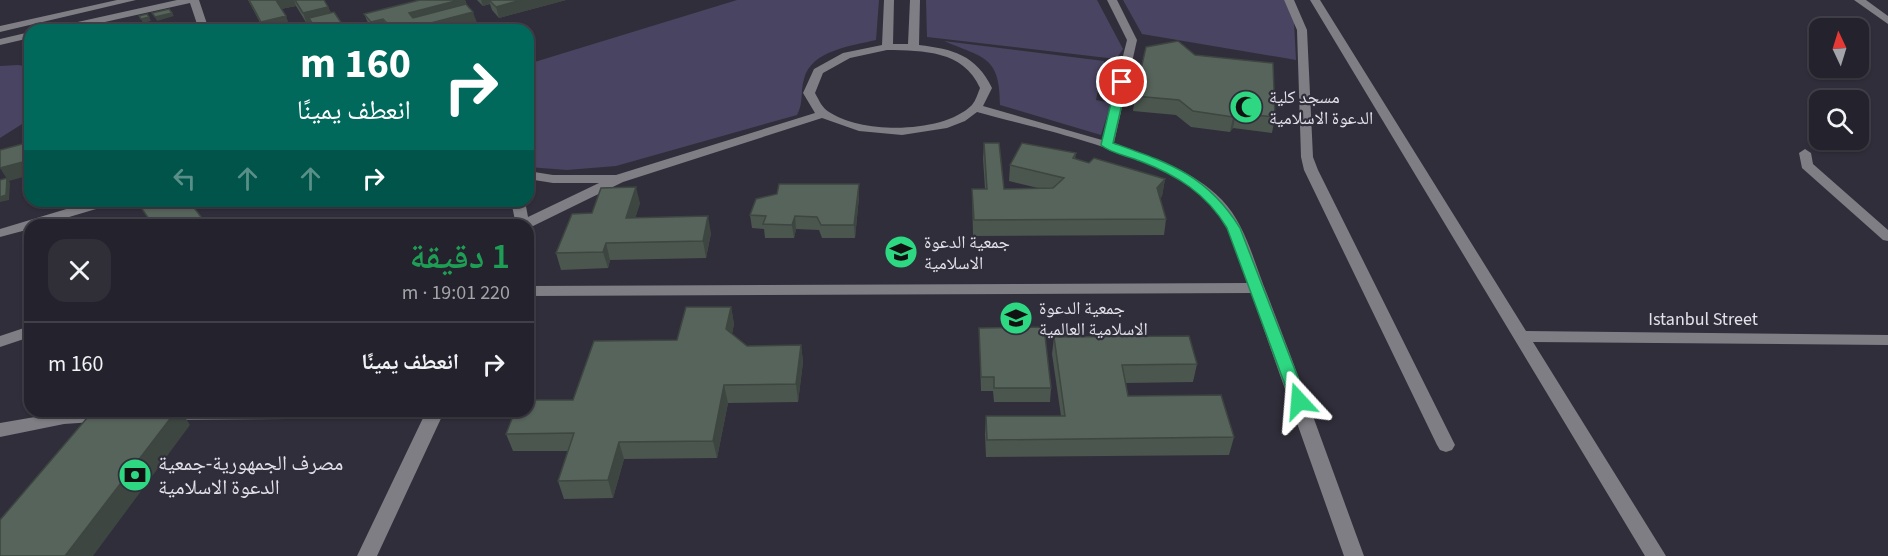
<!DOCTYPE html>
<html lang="ar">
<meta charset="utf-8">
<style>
:root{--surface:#24222c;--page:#302f38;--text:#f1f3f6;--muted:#a3a4a9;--line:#413f48}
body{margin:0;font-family:"Source Sans 3","Noto Naskh Arabic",sans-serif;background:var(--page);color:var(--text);direction:rtl;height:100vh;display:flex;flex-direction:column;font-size:22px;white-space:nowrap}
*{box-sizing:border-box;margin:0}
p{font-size:20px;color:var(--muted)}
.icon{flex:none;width:33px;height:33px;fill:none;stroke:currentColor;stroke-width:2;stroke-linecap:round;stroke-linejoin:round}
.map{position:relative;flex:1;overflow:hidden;direction:ltr}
.panel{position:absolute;left:24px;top:219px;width:510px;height:198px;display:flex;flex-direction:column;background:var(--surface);border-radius:18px;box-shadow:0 2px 4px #0004,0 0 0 2px var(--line);direction:rtl}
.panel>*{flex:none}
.top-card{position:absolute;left:24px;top:24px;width:510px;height:183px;border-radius:18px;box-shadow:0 2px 4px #0004,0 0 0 2px var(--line);direction:rtl;background:#00695c;color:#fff;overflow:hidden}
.needle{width:39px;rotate:356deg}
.controls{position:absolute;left:1809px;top:18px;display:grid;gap:12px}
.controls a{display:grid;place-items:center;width:60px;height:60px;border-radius:12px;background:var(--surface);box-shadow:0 2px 4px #0004,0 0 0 2px var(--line);font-size:30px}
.pin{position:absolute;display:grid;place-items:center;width:51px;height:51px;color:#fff;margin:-26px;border:3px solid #fff;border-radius:50%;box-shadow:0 2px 6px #0007}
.me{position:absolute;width:66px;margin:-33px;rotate:341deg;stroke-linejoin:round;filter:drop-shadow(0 0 4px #0008)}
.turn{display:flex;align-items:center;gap:21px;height:126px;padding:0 24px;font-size:27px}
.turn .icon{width:78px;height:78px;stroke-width:2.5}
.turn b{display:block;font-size:42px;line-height:51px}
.lanes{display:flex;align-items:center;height:57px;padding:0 24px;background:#0003;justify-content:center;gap:30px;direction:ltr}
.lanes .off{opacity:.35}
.round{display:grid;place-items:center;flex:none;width:63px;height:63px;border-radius:18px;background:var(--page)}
.summary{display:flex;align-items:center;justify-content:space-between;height:102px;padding:0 24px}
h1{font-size:36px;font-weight:600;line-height:45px;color:#1e9e55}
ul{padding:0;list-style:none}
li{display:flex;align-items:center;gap:18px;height:84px;padding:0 24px;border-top:2px solid var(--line)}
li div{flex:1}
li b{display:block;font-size:22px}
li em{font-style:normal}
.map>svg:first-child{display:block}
</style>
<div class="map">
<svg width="1888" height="556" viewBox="0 0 1888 556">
<rect width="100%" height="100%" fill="#302e3a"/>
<path fill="#494461" d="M737,0H879L876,40C852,46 811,50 804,79C800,92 804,102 797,115L616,166L567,170L528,167V64Z
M926,0H1097L1123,49L1116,59L927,37Z
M1123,0H1284L1294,22L1296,60L1142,34Z
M944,41L1104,61L1096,100L1111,103L1101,135L1000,105C1000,55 983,58 944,41Z
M18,65L30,67V119L0,138V66Z"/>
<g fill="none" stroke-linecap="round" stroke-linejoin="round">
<path fill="#7e7e84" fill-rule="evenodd" d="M117,0H136L0,32V26Z
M177,0H199L209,30H199L190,3L69,30H50L55,27Z
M884,0H894L893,44H908L910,0H920L919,45C953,49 976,55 992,88L983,106L1102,140L1127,40L1107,0H1117L1137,40L1114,143C1152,157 1193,170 1222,200C1246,225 1254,263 1267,294C1301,381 1332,469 1364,556H1344L1251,293L528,296V286L1247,283C1239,260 1234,235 1220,215C1178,156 1044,131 977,112L965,121L947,128L902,135L859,131L822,118L623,182L529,228L528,225H516L511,201H525L528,217L599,183H553L528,179V171L553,175H616L815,113L803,93L814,69L843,53L882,45ZM887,50C924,51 963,50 980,88C978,93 976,100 972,105C943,134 862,134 829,112C822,108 819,100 815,93L823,73L850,58Z
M1284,0H1294L1307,30L1313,157L1318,170L1455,445L1452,450L1446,452L1440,450L1437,445L1304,170L1301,157L1297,30Z
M1310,0H1320L1526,331L1888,335V345L1533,342L1666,556H1645Z
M1854,0H1866L1888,16V24Z
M484,23L488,24V28L467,30Z
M30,32V38L0,45V39Z
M1805,149L1811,153L1813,164L1888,230V241L1883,240L1802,168L1799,153Z
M93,201H115L113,204L42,225H30V229L0,237V229Z
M30,326V337L0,347V336Z
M114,411L117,415L114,419L108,421L64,424L0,437V423L64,412Z
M158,411H444V412L377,556H357L423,418L165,420L159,418L156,414Z"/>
</g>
<path fill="#4b564e" d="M248,0H324L328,7L331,13L346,30H314L311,24H307L296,6L281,9L289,25L297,30H264Z
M465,0L467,5L477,23L451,30H372L369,25L364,14Z
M477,0H566L499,18L492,10L490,4L483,6Z
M1195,55L1275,117L1272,133L1233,128L1230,132L1191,127L1176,115L1133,111L1135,96Z
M984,143L1004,189L1038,188L1009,181L1010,165L1076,153L1075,159L1089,163L1165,179L1162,196L1160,198L1166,219L1164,235L973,236L972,189H985L983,159Z
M859,184V197L855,238H822L819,230L796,229L794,238H765L764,229L752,228L750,215Z
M640,203L635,218L711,233L706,258L610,260L608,268L561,270L556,253L592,213Z
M731,307L734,324L732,334L747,346L801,345L803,362L798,402L728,403L717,458L624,459L613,498L564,499L558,481L568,451H513L506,434L573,400L677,340Z
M979,328L1051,388L1050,402H994L993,391H981Z
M1054,337L1197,364L1193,382L1126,383L1128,396L1234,437L1229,455L986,457L985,434L986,416H1061L1052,354Z"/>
<path fill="#3d4640" d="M276,0H294L296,6L280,9Z
M459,0H465L468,9L413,24L409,13Z
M481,0H489L490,4L483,6Z
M521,0H566L499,18L496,7Z
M328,7L333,18H309L311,24H307L303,13Z
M473,12L477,23L451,30H404Z
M172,13L174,16L157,21L155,17Z
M286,16L290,27L278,30H264L261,22Z
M149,17L151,21L143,23L141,19Z
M383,19L387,30L373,28L374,30L371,22Z
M1236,113L1233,128L1230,132L1233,117Z
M30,160V175L9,181L10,183L9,200L0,202V197L7,179L0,168Z
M1165,179L1162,196L1155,205L1157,188Z
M859,184V197L855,238L854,225Z
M636,187L640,203L630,235L626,218Z
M708,216L711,233L706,258L703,241Z
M795,216L796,229L794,238L792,225Z
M606,243L610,260L608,268L603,252Z
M731,307L734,324L729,347L726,329Z
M801,345L803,362L798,402L796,384Z
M724,385L728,403L717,458L713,441Z
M176,411H181L190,425L93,556H65Z
M619,442L624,459L613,498L608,480Z"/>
<path fill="#57645b" stroke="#3d4640" stroke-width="1.5" d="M249,0H276L286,16L261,22Z
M295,0H324L328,7L303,13Z
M420,0H459L409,13L413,18L466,4L473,12L404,30H375L373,28L388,24L383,19L371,22L364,14Z
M489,0H521L496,7Z
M169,9L172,13L155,17L152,13Z
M334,12L346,30H316L309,18Z
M147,14L149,17L141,19L139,16Z
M293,24L297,30H268Z
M1178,41L1195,55L1273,63L1275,117L1236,113L1233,117L1193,111L1179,100L1135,96L1146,47Z
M30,142V160L0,168V150Z
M984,143H999L1004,189L1053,188L1064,178L1010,165L1022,143L1076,153L1073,158L1089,163L1094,158L1165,179L1157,188L1166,219L974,220L972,189H987Z
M7,178L6,195L0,197V180Z
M779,184H859L854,225H821L817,217L795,216L792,225L763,224L766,216L750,215L756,199L777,194Z
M636,187L626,218L708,216L703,241L606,243L603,252L556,253L572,214L592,213L601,188Z
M144,201H189L207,225H153L138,203Z
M73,220L76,225H59Z
M686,307H731L726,329L747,346L801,345L796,384L724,385L713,441L619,442L608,480L558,481L574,433L506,434L515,411H528V400H573L594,341L677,340Z
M1044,327L1051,388H994V377H981L979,328Z
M1189,336L1197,364L1122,365L1128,396L1221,395L1234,437L987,440L986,416H1065L1054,337Z
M93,411H176L65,556H0V520Z"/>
<path fill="#2ed883" stroke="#1e8c55" stroke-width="1.5" d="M1122,79L1127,82L1113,143C1169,163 1207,175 1240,228L1307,401L1305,405L1299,407L1291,401L1227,228C1207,194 1177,175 1140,161C1128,156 1110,153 1101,145L1116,82Z"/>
<defs>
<symbol id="mosque-disc" viewBox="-11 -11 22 22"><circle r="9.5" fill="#2ed883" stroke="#302e3a"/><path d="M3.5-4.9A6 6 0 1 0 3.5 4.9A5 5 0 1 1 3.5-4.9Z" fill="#111"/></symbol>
<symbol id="university-disc" viewBox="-11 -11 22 22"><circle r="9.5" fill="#2ed883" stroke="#302e3a"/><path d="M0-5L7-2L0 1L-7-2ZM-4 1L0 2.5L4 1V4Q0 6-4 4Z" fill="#111"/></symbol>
<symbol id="bank-disc" viewBox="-11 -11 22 22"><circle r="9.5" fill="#2ed883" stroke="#302e3a"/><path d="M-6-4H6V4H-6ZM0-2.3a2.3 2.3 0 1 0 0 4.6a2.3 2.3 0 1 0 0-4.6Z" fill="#111"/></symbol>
</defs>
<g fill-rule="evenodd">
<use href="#mosque-disc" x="1227" y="88" width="38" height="38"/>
<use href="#university-disc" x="882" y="233" width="38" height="38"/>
<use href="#university-disc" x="997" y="299" width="38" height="38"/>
<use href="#bank-disc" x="116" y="456" width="38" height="38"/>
</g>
<g text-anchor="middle" stroke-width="4.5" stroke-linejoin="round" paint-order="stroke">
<g font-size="18" fill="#e3e1ea" stroke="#302e3a" text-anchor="start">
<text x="1269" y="103">مسجد كلية<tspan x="1269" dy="21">الدعوة الاسلامية</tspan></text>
<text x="924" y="248">جمعية الدعوة<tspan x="924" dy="21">الاسلامية</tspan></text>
<text x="1039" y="314">جمعية الدعوة<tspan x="1039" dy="21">الاسلامية العالمية</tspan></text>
</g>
<g font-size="18" fill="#e3e1ea" stroke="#302e3a">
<text x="1703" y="325">Istanbul Street</text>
</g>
<g font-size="21" fill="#e3e1ea" stroke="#302e3a" text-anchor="start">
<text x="158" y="470">مصرف الجمهورية-جمعية<tspan x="158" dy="24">الدعوة الاسلامية</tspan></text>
</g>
</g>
</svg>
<div class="controls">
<a><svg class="needle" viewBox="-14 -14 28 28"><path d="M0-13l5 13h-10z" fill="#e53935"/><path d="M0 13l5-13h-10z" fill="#a3a4a9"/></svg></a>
<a><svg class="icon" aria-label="search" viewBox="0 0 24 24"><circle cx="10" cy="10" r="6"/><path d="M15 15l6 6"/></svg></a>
</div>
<div class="pin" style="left:1122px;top:82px;background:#d93025"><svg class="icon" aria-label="arrive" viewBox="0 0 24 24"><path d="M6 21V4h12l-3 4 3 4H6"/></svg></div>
<svg class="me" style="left:1299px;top:401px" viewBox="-20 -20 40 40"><path d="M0-17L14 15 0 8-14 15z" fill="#2ed883" stroke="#fff" stroke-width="4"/></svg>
<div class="top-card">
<div class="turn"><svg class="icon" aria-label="right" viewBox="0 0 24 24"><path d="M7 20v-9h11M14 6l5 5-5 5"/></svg><div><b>160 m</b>انعطف يمينًا</div></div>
<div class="lanes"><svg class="icon off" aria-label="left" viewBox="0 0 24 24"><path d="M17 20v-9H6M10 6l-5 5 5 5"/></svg><svg class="icon off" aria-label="ahead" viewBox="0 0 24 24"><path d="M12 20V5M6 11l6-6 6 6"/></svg><svg class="icon off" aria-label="ahead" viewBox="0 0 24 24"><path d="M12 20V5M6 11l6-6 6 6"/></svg><svg class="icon" aria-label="right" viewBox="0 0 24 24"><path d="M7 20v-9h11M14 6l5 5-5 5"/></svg></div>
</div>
<section class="panel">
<div class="summary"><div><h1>1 دقيقة</h1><p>220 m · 19:01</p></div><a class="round"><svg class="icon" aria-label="close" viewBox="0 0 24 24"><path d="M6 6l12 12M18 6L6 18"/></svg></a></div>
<ul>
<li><svg class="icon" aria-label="right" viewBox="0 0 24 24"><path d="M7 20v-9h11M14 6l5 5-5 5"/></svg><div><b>انعطف يمينًا</b></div><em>160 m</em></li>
</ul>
</section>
</div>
